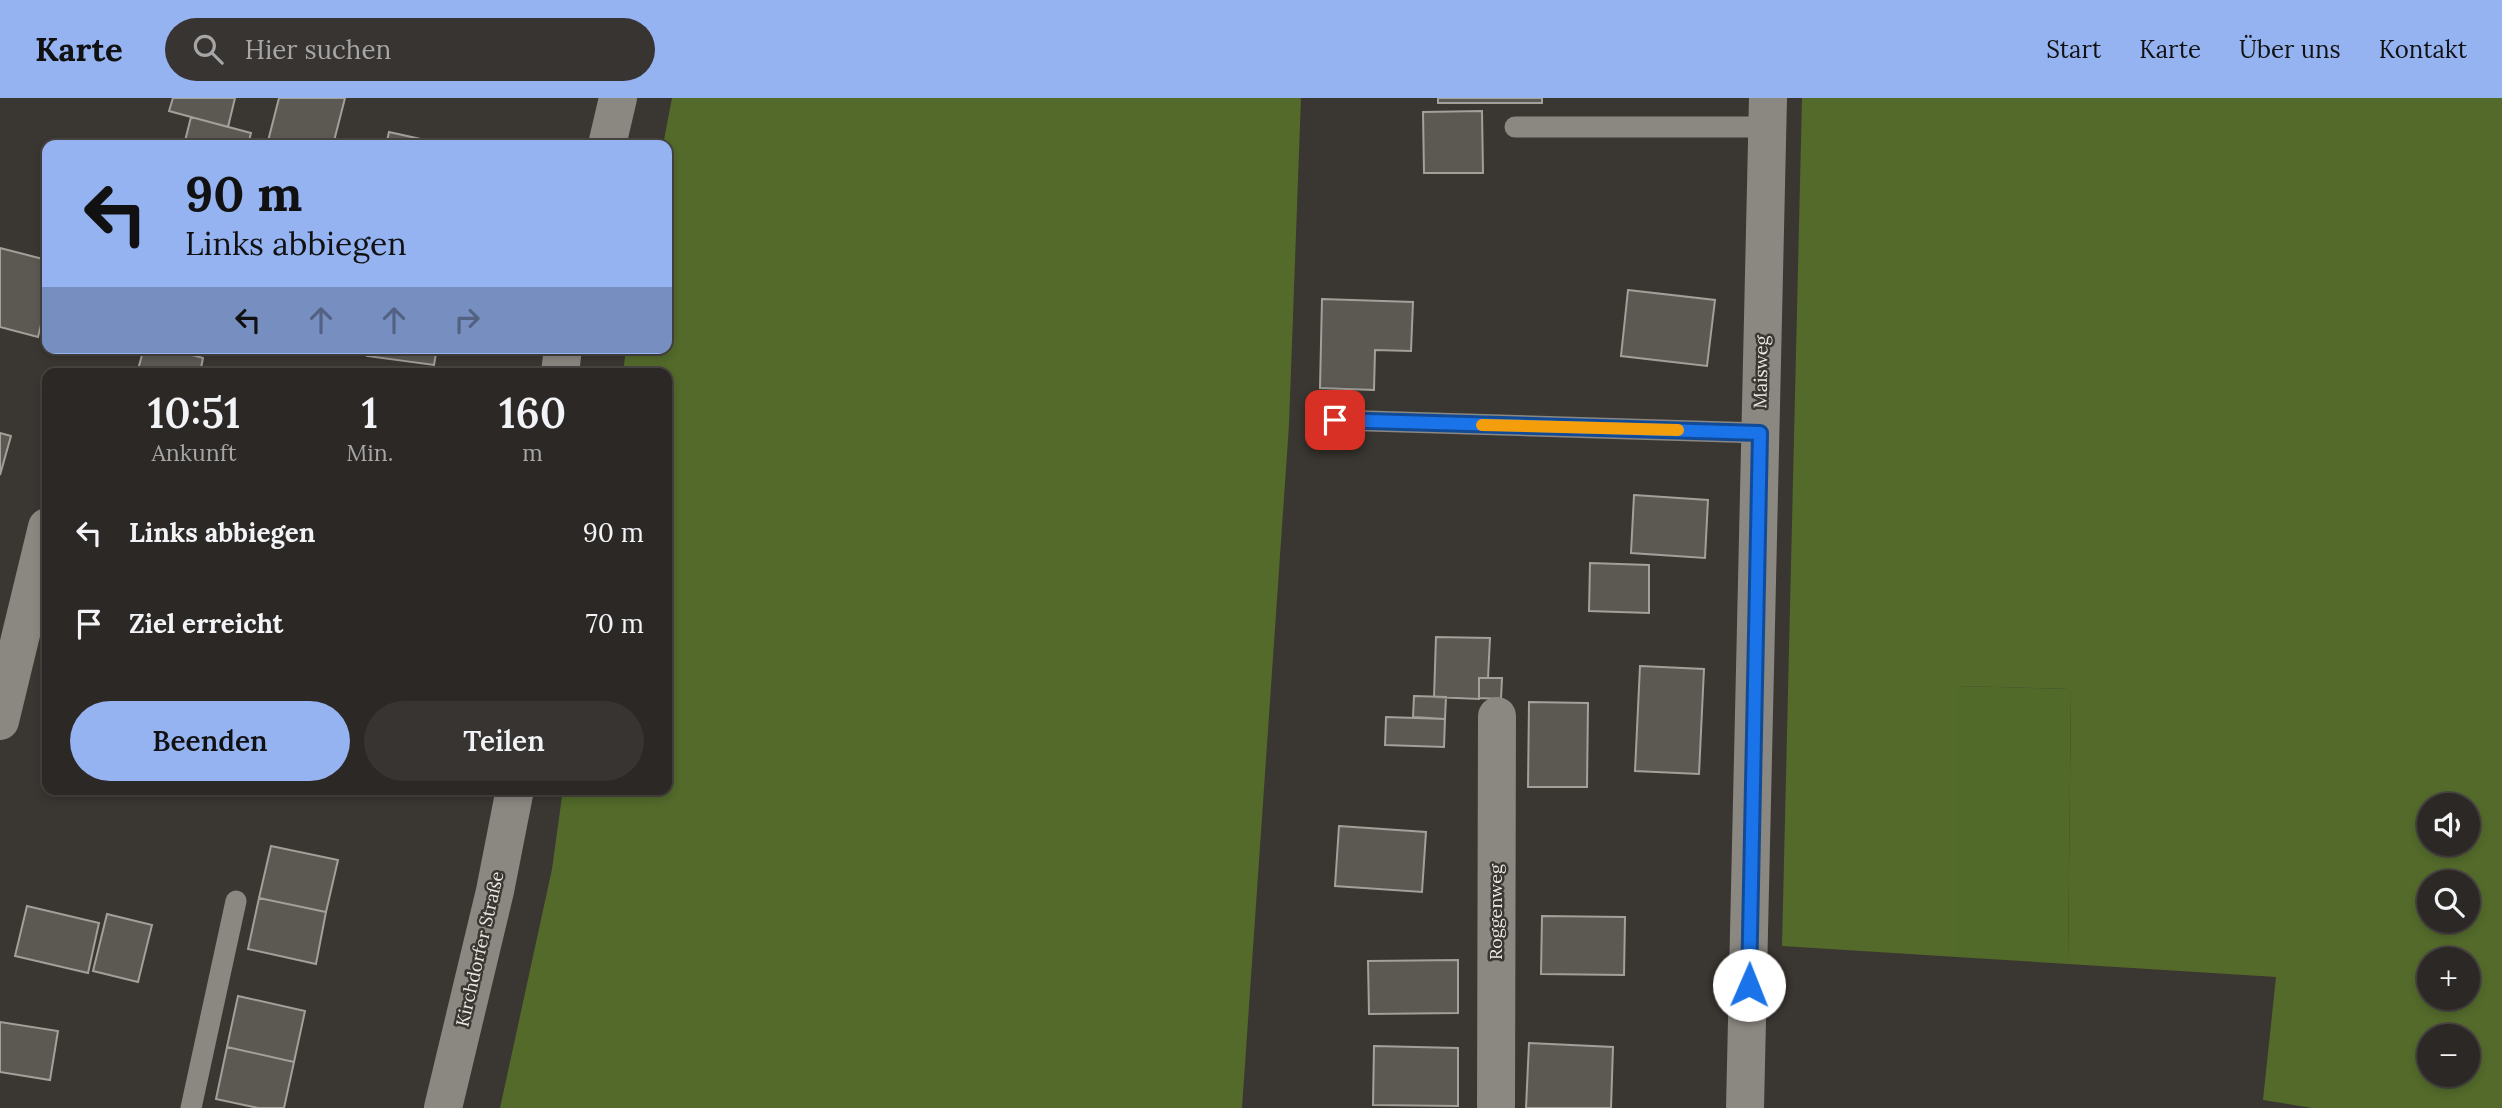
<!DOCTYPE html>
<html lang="de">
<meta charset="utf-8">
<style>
:root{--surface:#2c2825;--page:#383432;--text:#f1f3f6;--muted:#a6a6a7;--line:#484442;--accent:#95b2f1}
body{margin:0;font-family:Lora,serif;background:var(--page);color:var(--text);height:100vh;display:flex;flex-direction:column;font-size:26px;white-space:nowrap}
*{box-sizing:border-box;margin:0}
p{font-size:23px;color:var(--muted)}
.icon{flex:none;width:38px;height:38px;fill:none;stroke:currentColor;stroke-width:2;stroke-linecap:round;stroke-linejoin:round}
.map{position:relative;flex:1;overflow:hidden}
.sheet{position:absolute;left:42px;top:270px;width:630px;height:427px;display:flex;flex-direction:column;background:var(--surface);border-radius:14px;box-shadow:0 4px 10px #0003,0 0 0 2px var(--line)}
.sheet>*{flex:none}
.hud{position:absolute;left:42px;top:42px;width:630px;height:214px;border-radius:14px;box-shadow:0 4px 10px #0003,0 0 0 2px var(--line);background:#95b2f1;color:#111;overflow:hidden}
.buttons{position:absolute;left:2417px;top:695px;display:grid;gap:14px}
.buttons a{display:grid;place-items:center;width:63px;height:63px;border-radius:50%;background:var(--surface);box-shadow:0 4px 10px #0003,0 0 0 2px var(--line);font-size:35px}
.pin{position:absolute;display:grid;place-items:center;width:60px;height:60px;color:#fff;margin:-30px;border-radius:14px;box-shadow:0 4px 10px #0006}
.me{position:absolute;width:77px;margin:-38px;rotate:1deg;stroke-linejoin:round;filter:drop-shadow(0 0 5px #0008)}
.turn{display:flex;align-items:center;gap:24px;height:147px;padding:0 28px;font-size:32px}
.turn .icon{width:91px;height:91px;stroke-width:2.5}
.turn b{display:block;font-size:49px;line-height:60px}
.lanes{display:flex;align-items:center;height:66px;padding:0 28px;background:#0003;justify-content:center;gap:35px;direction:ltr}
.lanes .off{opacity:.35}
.eta{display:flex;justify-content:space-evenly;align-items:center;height:119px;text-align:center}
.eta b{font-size:42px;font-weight:600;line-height:49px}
.action{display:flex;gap:14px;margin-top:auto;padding:14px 28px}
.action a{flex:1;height:80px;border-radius:42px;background:var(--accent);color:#111;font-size:28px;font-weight:600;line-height:80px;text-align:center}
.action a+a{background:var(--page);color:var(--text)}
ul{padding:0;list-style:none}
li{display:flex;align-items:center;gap:21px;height:91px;padding:0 28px}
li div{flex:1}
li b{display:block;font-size:26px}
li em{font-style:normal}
header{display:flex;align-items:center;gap:42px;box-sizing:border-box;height:98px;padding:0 35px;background:var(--accent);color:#111}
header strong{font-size:33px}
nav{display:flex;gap:38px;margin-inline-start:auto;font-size:24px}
.search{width:490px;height:63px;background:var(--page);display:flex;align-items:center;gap:18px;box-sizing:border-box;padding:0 24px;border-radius:38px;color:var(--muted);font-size:26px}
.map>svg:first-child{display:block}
</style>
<header>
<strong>Karte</strong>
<div class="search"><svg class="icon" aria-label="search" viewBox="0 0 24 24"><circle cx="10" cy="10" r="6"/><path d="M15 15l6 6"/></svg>Hier suchen</div>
<nav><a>Start</a><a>Karte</a><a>Über uns</a><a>Kontakt</a></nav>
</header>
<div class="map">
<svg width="2502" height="1010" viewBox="0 0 2502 1010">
<rect width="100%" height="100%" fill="#3a3631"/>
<path fill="#536a2b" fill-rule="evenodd" d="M672,0H1301L1289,327L1242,1010H500L552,771L563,691H667V275H623L626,250H667V47H663Z
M1802,0H2502V1010H2312L2263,1002L2276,879L2068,866L2071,591L1957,588V859L1782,848ZM2429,707H2468V746H2429ZM2429,784H2468V822H2429ZM2429,861H2468V900H2429ZM2429,938H2468V976H2429Z"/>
<path fill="#526a29" d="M1957,588L2071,591L2068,866L1957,859Z"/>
<path fill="#5c5953" stroke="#a39f99" stroke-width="2" d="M173,0H235L228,29L169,13Z
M279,0H345L333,47H267Z
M1438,0H1542V5H1438Z
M1482,13L1483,75H1424L1423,14Z
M191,19L251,35L248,47H184Z
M389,34L448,47H386Z
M0,150L47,162V202L38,239L0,229Z
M1628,192L1715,202L1707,268L1621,258Z
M1322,201L1413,204L1411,253L1375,252L1374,292L1320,290Z
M144,250H167L203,260L200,275H137Z
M369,250H437L434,267L367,258Z
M0,335L11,338L0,377Z
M1634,397L1708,402L1705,460L1631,455Z
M1590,465L1649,467V515L1589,513Z
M1436,539L1490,540L1488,580H1479V601L1434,599Z
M1640,568L1704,571L1699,676L1635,673Z
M1479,580H1502L1501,601L1479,600Z
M1414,598L1446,599L1445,621L1413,619Z
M1529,604L1588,605L1587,689H1528Z
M1386,619L1445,621L1444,649L1385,647Z
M1339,728L1426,734L1422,794L1335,788Z
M271,748L338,762L326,814L259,800Z
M259,800L326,814L316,866L248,851Z
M27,808L99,825L88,875L15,858Z
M107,816L152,827L138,884L93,873Z
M1542,818L1625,819L1624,877L1541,876Z
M1458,862V915L1369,916L1368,863Z
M238,898L305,913L294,964L227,949Z
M0,924L58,933L50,982L0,974Z
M1529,945L1613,949L1611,1010H1526Z
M1374,948L1458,950V1008L1373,1007Z
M227,949L294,964L284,1010H258L216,1001Z"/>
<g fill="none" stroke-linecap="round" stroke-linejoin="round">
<path stroke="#8b8781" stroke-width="21" d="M1515,29H1767
M1335,322L1760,335
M191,1010L236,803"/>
<path stroke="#8b8781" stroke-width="38" d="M0,623L47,429
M1496,1010L1497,618
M1745,1010L1768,0"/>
<path stroke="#8b8781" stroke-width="38" d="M607,47L618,0
M560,275L563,250
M443,1010L495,793L515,691"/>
</g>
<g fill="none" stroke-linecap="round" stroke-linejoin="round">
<defs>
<path id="route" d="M1335,322L1760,335L1749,887"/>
</defs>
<use href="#route" stroke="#114b97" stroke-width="18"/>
<use href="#route" stroke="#1a73e8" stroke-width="12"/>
<path stroke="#f59e0b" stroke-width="12" d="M1482,327L1678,332"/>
</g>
<g text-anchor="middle" stroke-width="5" stroke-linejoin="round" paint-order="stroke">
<g font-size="18" fill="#ebe9e5" stroke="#3a3631">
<text transform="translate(1761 274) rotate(-89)" y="6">Maisweg</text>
<text transform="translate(1496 814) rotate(-90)" y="6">Roggenweg</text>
<text transform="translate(480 851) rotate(-77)" y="6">Kirchdorfer Straße</text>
</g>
</g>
</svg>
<div class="buttons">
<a><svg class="icon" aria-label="sound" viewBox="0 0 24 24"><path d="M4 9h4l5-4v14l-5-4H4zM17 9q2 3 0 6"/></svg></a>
<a><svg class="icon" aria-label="search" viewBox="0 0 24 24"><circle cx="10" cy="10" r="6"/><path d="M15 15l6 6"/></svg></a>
<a>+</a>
<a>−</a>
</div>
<div class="pin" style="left:1335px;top:322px;background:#d93025"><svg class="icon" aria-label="arrive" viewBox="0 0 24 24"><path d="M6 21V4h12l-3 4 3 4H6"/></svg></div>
<svg class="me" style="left:1749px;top:887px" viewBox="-20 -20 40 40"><circle r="19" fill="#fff"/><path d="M0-13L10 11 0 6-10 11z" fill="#1a73e8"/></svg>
<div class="hud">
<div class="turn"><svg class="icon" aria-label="left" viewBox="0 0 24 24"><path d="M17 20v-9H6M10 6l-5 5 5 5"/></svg><div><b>90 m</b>Links abbiegen</div></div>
<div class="lanes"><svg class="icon" aria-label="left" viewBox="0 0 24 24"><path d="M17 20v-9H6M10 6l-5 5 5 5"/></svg><svg class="icon off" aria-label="ahead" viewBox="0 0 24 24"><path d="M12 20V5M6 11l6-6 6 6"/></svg><svg class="icon off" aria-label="ahead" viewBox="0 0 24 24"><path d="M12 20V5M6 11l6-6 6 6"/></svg><svg class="icon off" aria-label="right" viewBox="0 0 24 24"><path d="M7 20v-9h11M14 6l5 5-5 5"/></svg></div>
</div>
<section class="sheet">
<div class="eta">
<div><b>10:51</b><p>Ankunft</p></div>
<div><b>1</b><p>Min.</p></div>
<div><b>160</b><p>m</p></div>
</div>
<ul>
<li><svg class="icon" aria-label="left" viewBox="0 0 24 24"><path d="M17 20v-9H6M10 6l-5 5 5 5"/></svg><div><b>Links abbiegen</b></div><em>90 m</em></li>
<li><svg class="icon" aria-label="arrive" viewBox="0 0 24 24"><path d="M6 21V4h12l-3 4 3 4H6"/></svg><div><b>Ziel erreicht</b></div><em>70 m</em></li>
</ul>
<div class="action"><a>Beenden</a><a>Teilen</a></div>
</section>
</div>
